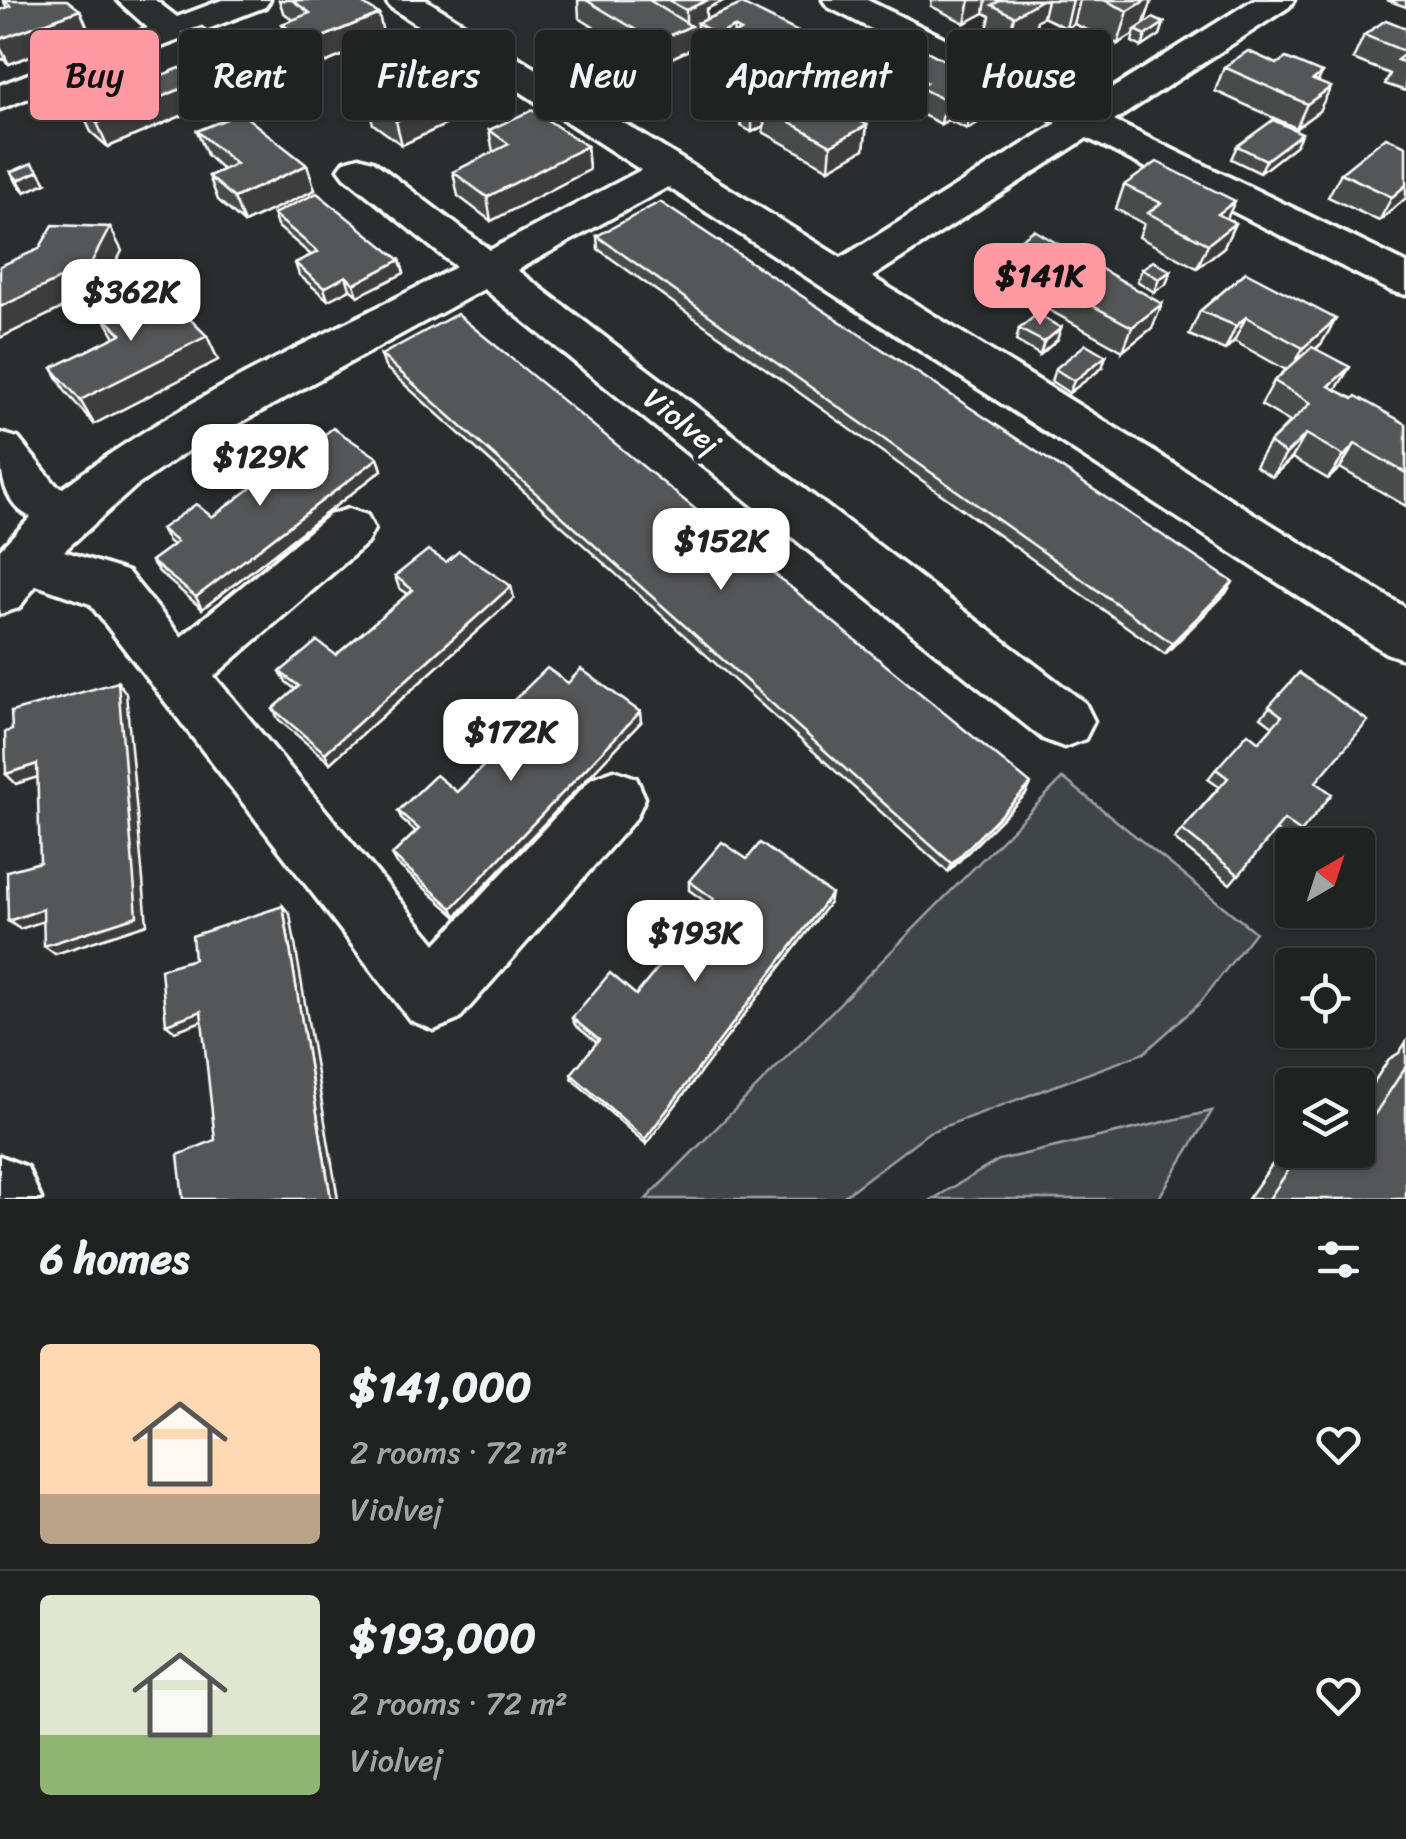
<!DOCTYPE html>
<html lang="en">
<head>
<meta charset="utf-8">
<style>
	:root { --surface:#202222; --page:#2d2f2f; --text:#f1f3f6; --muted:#a2a4a5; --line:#3d3f40; --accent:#ff9aa2 }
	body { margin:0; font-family:Sriracha,sans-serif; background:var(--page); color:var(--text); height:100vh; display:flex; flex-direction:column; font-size:38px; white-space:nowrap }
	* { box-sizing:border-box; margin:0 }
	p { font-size:32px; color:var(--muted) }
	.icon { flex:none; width:55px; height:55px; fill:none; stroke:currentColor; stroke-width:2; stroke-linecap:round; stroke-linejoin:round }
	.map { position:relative; height:1199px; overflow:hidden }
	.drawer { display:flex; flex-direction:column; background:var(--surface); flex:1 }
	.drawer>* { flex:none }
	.top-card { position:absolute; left:30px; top:30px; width:1348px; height:90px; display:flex; gap:20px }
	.needle { width:65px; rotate:39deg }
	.tools { position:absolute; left:1275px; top:828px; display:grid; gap:20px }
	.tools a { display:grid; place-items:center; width:100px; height:100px; border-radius:10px; background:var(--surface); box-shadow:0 2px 8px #0004,0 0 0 2px var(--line); font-size:50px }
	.price { position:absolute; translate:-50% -85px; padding:0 22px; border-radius:20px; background:#fff; color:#222; font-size:32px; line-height:65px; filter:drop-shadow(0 2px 5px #0008) }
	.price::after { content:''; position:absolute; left:50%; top:60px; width:30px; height:22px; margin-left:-15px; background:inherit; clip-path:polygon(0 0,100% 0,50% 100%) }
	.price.on { background:var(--accent); color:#111 }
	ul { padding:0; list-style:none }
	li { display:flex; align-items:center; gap:30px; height:250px; padding:0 40px }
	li+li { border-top:2px solid var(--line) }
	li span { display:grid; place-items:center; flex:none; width:280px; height:200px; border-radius:10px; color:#555 }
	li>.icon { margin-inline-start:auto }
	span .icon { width:120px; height:120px; fill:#fffc; stroke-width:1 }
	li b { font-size:42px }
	h2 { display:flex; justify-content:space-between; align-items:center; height:120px; padding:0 40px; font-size:42px }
	.tag { padding:0 35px; border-radius:10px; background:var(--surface); box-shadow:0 2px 8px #0004,0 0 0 2px var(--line); font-size:35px; line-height:90px }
	.tag.on { background:var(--accent); color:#111 }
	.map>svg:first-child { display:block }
	.green { fill:#414445; stroke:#a0a2a2; stroke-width:2.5 }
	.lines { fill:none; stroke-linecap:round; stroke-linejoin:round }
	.street-casing { stroke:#fff; stroke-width:7 }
	.street { fill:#2a2d2e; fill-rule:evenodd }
	.wall { fill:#494b4c; stroke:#fff; stroke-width:2.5 }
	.shaded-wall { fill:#3c3d3e; stroke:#fff; stroke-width:2.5 }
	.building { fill:#555758; stroke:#fff; stroke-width:2.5 }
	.labels { text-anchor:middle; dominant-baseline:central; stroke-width:10; stroke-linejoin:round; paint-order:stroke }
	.street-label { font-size:30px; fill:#fff; stroke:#2a2d2e }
</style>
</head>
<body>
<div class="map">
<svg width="1406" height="1199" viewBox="0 0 1406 1199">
	<rect width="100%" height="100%" fill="#2a2d2e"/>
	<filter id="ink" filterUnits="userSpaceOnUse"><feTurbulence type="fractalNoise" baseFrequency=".01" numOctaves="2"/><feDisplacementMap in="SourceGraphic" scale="20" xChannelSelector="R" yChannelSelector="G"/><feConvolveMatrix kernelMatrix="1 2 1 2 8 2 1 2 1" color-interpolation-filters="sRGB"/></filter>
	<g filter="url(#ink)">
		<g class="green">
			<path d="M1063,778l192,154 -55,71 -56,50 -215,79 -89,67h-194z"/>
			<path d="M1212,1111l-54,88h-225l66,-39z"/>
		</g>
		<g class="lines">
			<defs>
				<g id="street">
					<path d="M117,0h38l22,17 45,-17h48l-5,7 -265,102v-24l148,-57z"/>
					<path d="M385,0h41l415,258 216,-135 -229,-116 -5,-7h44l217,106 169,-106h41l-5,7 -175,114 292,142v32l-15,-4 -304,-153 -215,139 534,331v52l-20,-7 -718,-466 -151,83 568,433 9,18 -9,18 -21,8 -21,-8 -559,-450 -303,166 -46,32 -71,64 64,21 53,65 148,-122 19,-6 19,6 7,14 -7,14 -153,133 222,268 156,-166 22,-8 22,8 9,20 -9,20 -178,202 -24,10 -24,-10 -320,-416 -54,-19 -17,23 -19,6v-65l31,-32c-31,-14 -31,-52 -31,-84l18,5 38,47 7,3c119,-92 261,-151 393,-221l-111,-90 -6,-8 6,-8 14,-4 14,4 117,89 151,-80 -251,-163z"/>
					<path d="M0,1156l27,11 14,32h-41z"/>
				</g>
			</defs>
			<use href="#street" class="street-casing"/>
			<use href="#street" class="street"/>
		</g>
		<g class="wall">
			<path d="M3,0l77,10 10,24 -81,30 -6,-5 -3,1v-50l7,-2z"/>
			<path d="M279,0h78l27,38 -69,29 -26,-19 -7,-24 11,-4 -10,-8z"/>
			<path d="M578,0h147l-19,9v10l108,24 3,27 -13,7 -8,-5 -28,14 -42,-24v-8l-8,4 -21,-11v-19l-6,3v18l-54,25 -17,-11 -1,-20 -40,-25z"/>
			<path d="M932,0h115l-1,4 1,-4h105l-8,24 20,-1 -4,12 -18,12 -10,-5 2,-8 -16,10 -44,-20 -8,4 -23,-11 -6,3 -3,14 -27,15 -22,-10 5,-23 -6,-3 -19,10 -34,-17z"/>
			<path d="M1387,0h19v7z"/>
			<path d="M1406,28v63l-21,-7 5,-10 -37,-15 11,-24z"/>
			<path d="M209,32l4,12 -17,7 -7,-6 -5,-12z"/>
			<path d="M898,36l101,53 -5,24 -27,16 -19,-9 -7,4 -26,-13 1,-8 -34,-18 -19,11 -17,-9 3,-24z"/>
			<path d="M1277,64l45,9 -4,9 1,29 -23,17 -81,-37 9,-24z"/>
			<path d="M402,69l88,35 -88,41 -29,-21 -6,-24 38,-17z"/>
			<path d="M252,74l30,10 -18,8 -7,-6z"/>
			<path d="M221,78l30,1 4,12 -19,8 -10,-8z"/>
			<path d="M61,81l68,7 78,17 -99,42 -17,-15 -8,-17 -11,-10z"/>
			<path d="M787,96l80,29 -3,24 -35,20 -66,-37 1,-6 -12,6 -11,-6v-13z"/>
			<path d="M489,130l98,16 2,24 -98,51 -33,-25 -5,-24 40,-20z"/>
			<path d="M197,131l110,34 8,25 -71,33 -26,-23 -9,-24 14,-6 -16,-15z"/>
			<path d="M1296,145l-36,28 -29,-14 6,-13z"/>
			<path d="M11,172l35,11 -21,9 -7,-7z"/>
			<path d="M1341,173l65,25 -27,23 -51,-24z"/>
			<path d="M1124,185l103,34 8,4 -11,24 -27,21 -58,-31 5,-13 -28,-15z"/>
			<path d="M273,214l127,46 4,13 -46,23 -8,-7 -22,11 -29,-25 -4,-12 16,-8 -34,-29z"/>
			<path d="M597,236l629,357 -61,61 -567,-405z"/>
			<path d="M999,255l163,49 -10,24 -29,23 -130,-72z"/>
			<path d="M1142,269l29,2 -5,13 -12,8 -17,-11z"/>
			<path d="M1246,272l76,71 -6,6 20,41 70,34v82l-66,-38 -12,11 -36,-21 -20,19 -17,-11 14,-23 21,-21 -29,-17 13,-24 12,-11 -52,-29 -9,9 -36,-15 11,-24z"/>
			<path d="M103,316l104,20 11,24 -124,64 -28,-32 -14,-24 63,-31z"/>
			<path d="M1019,329l38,11 -17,15 -24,-14z"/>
			<path d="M381,355l645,439 -78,78 -563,-505z"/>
			<path d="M1102,368l-33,25 -18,-12 4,-12z"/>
			<path d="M320,438l58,20 4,12 -180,139 -43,-37 -8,-11 22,-16 -5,-4 -7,-12 51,-12 70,-51 -5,-3 -5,-12z"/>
			<path d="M446,562l68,36 -184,165 -51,-43 -6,-11 23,-19 -10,-8 -6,-10 56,-17 72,-61 -9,-6 -4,-12z"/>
			<path d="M1299,673l17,109 -15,50 -9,10 -16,-12 -46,54 -56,-45 45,-52 -11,-8 8,-10 43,-27 14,-16 -12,-9z"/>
			<path d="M568,683l73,39 -185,194 -59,-52 -5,-9 24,-23 -14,-12 -4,-9 59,-19 73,-71 -13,-10 -3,-11z"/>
			<path d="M747,859l82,44 -183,241 -73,-64 -2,-6 26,-31 -22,-18 -3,-7 64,-23 74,-90 -21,-15v-9z"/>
			<path d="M1406,1042v157h-158l32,-46 12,-6v3h32l2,2 2,-2h30v-44l31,-47 10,-6z"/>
		</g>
		<g class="shaded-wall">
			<path d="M686,0h39l-19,9v15l-9,-1v5l-6,3v18l-54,25 -1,-24 50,-22z"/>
			<path d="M970,0h16l-2,13 -19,10z"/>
			<path d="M1029,0h18l-4,17 -6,3 -3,14 -27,15 7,-33z"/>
			<path d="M1073,0h7l-6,24 -8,4z"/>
			<path d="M1146,0h6l-10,29 -7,1 -1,4 -16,10 10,-33z"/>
			<path d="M80,10l10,24 -81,30 -9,-17v-8z"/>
			<path d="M379,14l5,24 -69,29 -7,-24z"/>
			<path d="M1164,23l-4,12 -18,12 4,-12z"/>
			<path d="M734,27l-1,15 -7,-4v16l-8,4v-23z"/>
			<path d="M209,32l4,12 -17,7 -5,-12z"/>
			<path d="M814,40l-1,9 6,-3 -2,24 -13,7 1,-24 6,-11z"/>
			<path d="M797,48l-1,24 -28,14 1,-24z"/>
			<path d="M885,61l-3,24 -19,11 3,-24z"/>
			<path d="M278,72l4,12 -18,8 -4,-13z"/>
			<path d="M251,79l4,12 -19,8 -5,-13z"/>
			<path d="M486,80l4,24 -88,41 -6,-24z"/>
			<path d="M198,82l9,23 -99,42 -11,-24z"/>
			<path d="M1331,87l-12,24 -23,17 11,-24z"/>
			<path d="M999,89l-5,24 -27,16 4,-24z"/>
			<path d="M84,92l11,24 -10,-4 -8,-17z"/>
			<path d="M953,96l-5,24 -7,4 4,-24z"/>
			<path d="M764,113v13l-12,6v-12z"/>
			<path d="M867,125l-3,24 -35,20 2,-24z"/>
			<path d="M1302,133l-6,12 -36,28 6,-13z"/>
			<path d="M587,146l2,24 -98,51 -4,-24z"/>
			<path d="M307,165l8,25 -71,33 -10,-25z"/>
			<path d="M39,171l7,12 -21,9 -7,-12z"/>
			<path d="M1406,185v13l-27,23 13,-24z"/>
			<path d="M1235,201l-11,24 -6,-11z"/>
			<path d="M1235,223l-11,24 -27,21 11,-24z"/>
			<path d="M110,227l12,24 -20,38 -102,49v-31z"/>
			<path d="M400,260l4,13 -46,23 -4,-12z"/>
			<path d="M1171,271l-5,13 -12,8 5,-13z"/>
			<path d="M346,276l4,13 -22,11 -4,-12z"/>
			<path d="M1162,304l-10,24 -29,23 9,-24z"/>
			<path d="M1246,317l-12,24 -9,9 11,-24z"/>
			<path d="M1336,319l-14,24 -32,29 13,-24z"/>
			<path d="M1061,328l-4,12 -17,15 4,-13z"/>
			<path d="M207,336l11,24 -124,64 -14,-24z"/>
			<path d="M1106,356l-4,12 -33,25 5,-12z"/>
			<path d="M1350,367l-15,24 -6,-5z"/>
			<path d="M1306,434l-14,24 -20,19 14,-23z"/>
			<path d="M1355,444l-15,24 -12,11 16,-23z"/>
			<path d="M378,458l4,12 -180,139 -6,-12z"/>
			<path d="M1233,582l-7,11 -61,61 7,-11z"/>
			<path d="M511,586l3,12 -184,165 -5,-10z"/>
			<path d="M118,682l8,11 21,231 -92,30 -11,-8z"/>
			<path d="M640,712l1,10 -185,194 -4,-8z"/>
			<path d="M37,764l10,10 -31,10 -10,-10z"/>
			<path d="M1031,784l-5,10 -78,78 4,-8z"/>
			<path d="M831,894l-2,9 -183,241 -1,-5z"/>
			<path d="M283,906l7,8 48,285h-7z"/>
			<path d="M43,909l10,9 -33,11 -12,-8z"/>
			<path d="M201,1011l9,7 -35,13 -9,-7z"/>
		</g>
		<g class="building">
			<path d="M4,0h63l13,10 -80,29v-29l11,-4z"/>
			<path d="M292,0h65l22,14 -71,29 -26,-19 28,-11z"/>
			<path d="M586,0h63l42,26 -55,24 -17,-10 19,-9z"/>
			<path d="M668,0h35l3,1 -20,9z"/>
			<path d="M1002,0h39l-27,16 -22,-11z"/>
			<path d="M1104,0h42l-18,11z"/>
			<path d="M742,4l72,36 -3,2 8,4 -14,7 -8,-5 -28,14 -43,-24 15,-7 -7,-4 -16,8 -21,-12z"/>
			<path d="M1153,18l11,5 -18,12 -11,-5z"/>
			<path d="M1386,20l20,8v24l-42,-17z"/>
			<path d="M202,27l7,5 -18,7 -7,-6z"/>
			<path d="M898,36l101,53 -28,16 -18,-9 -8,4 -26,-13 7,-5 -41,-21 -19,11 -17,-9z"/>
			<path d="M443,51l43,29 -90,41 -29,-21 49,-22 -14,-9z"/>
			<path d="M1248,51l29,13 9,-6 36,15 -9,7 18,7 -24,17 -83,-37z"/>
			<path d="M1406,53v10l-9,-3z"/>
			<path d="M106,63l23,25 51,-20 18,14 -101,41 -17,-15 15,-6 -11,-10 -7,3 -16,-14z"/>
			<path d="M271,66l7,6 -18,7 -8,-5z"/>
			<path d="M241,70l10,9 -20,7 -10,-8z"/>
			<path d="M800,88l67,37 -36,20 -66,-37z"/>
			<path d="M780,92l7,4 -22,12 -1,5 -12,7 -11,-7z"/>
			<path d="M532,110l55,36 -100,51 -34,-25 56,-28 -20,-14z"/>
			<path d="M241,113l66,52 -73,33 -25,-22 27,-12 -39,-33z"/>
			<path d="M1273,120l29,13 -36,27 -29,-14z"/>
			<path d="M1386,137l20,9v39l-14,12 -51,-24z"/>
			<path d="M1157,162l78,39 -17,13 17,9 -27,21 -60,-31 13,-10 -37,-18z"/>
			<path d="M32,163l7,8 -21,9 -7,-8z"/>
			<path d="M317,193l83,67 -46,24 -8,-8 -22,12 -29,-25 23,-11 -45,-38z"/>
			<path d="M660,202l573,380 -61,61 -575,-407z"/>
			<path d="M53,225l57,2 -20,38 -90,42v-41l39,-17z"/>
			<path d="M1034,230l128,74 -30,23 -133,-72z"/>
			<path d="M1153,261l18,10 -12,8 -17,-10z"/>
			<path d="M1246,272l90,47 -33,29 -57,-31 -10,9 -36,-15z"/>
			<path d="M160,289l47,47 -127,64 -28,-32 69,-34 -18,-18z"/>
			<path d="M457,314l574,470 -79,80 -571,-509z"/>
			<path d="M1037,314l24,14 -17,14 -25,-13z"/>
			<path d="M1086,344l20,12 -32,25 -19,-12z"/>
			<path d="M1312,347l38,20 -21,19 24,13 3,-3 50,28v49l-51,-29 -11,12 -38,-22 -20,20 -17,-11 42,-40 -37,-22z"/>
			<path d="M304,427l16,11 13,-10 45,30 -182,139 -45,-36 26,-19 -16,-13 35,-25 16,13 76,-56 -16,-10z"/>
			<path d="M428,550l18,12 13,-11 52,35 -186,167 -52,-44 26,-23 -19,-14 37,-31 19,14 77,-65 -18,-14z"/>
			<path d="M547,668l21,15 13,-14 59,43 -188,196 -60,-53 27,-26 -21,-18 38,-36 21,17 77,-76 -20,-16z"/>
			<path d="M1299,673l69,48 -52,61 16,12 -31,38 -17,-12 -45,55 -57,-45 46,-52 -12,-9 32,-36 11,9 23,-26 -13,-10z"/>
			<path d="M118,682l19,234 -93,30 -1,-37 -35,12 -1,-50 33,-9 -3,-98 -31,10 -1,-42 7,-2 -1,-18z"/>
			<path d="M722,842l25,17 13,-16 71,51 -186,245 -74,-65 28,-34 -27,-22 38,-45 26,22 78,-96 -25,-18z"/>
			<path d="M283,906l48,293h-148l-5,-44 37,-15 -14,-129 -35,13 -5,-55 33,-10 -2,-23z"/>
			<path d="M1406,1066v133h-137l33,-49h22l17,15 10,-15h7v-10z"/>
		</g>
	</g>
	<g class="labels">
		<g class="street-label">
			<text transform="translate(682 421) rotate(38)">Violvej</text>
		</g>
	</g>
</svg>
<div class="tools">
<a><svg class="needle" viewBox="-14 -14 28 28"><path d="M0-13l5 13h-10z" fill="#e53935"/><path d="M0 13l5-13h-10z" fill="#a2a4a5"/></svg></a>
<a><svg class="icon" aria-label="locate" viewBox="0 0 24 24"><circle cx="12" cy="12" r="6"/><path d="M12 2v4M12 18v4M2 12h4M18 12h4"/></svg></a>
<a><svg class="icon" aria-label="layers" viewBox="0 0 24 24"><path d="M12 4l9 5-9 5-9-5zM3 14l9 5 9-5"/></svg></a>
</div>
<b class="price on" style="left:1040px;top:328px">$141K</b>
<b class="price" style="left:131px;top:344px">$362K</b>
<b class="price" style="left:260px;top:509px">$129K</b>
<b class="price" style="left:721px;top:593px">$152K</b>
<b class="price" style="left:511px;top:784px">$172K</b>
<b class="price" style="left:695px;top:985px">$193K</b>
<div class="top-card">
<a class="tag on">Buy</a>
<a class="tag">Rent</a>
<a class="tag">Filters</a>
<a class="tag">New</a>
<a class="tag">Apartment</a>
<a class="tag">House</a>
</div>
</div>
<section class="drawer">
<h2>6 homes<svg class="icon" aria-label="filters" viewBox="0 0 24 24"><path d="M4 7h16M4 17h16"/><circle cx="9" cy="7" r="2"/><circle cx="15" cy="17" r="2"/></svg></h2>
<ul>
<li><span style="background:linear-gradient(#ffd9b3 75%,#b9a48a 0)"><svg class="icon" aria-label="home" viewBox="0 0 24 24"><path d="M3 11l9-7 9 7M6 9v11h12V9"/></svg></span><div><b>$141,000</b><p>2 rooms · 72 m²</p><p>Violvej</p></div><svg class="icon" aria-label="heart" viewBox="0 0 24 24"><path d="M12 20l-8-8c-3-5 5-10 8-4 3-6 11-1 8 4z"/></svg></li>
<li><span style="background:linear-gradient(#dfe7d0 70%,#8fb573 0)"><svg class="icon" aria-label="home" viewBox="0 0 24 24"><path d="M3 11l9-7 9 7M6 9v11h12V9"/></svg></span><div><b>$193,000</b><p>2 rooms · 72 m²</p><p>Violvej</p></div><svg class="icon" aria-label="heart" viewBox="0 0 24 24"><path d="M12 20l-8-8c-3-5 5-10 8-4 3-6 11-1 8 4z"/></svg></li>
</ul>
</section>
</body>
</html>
